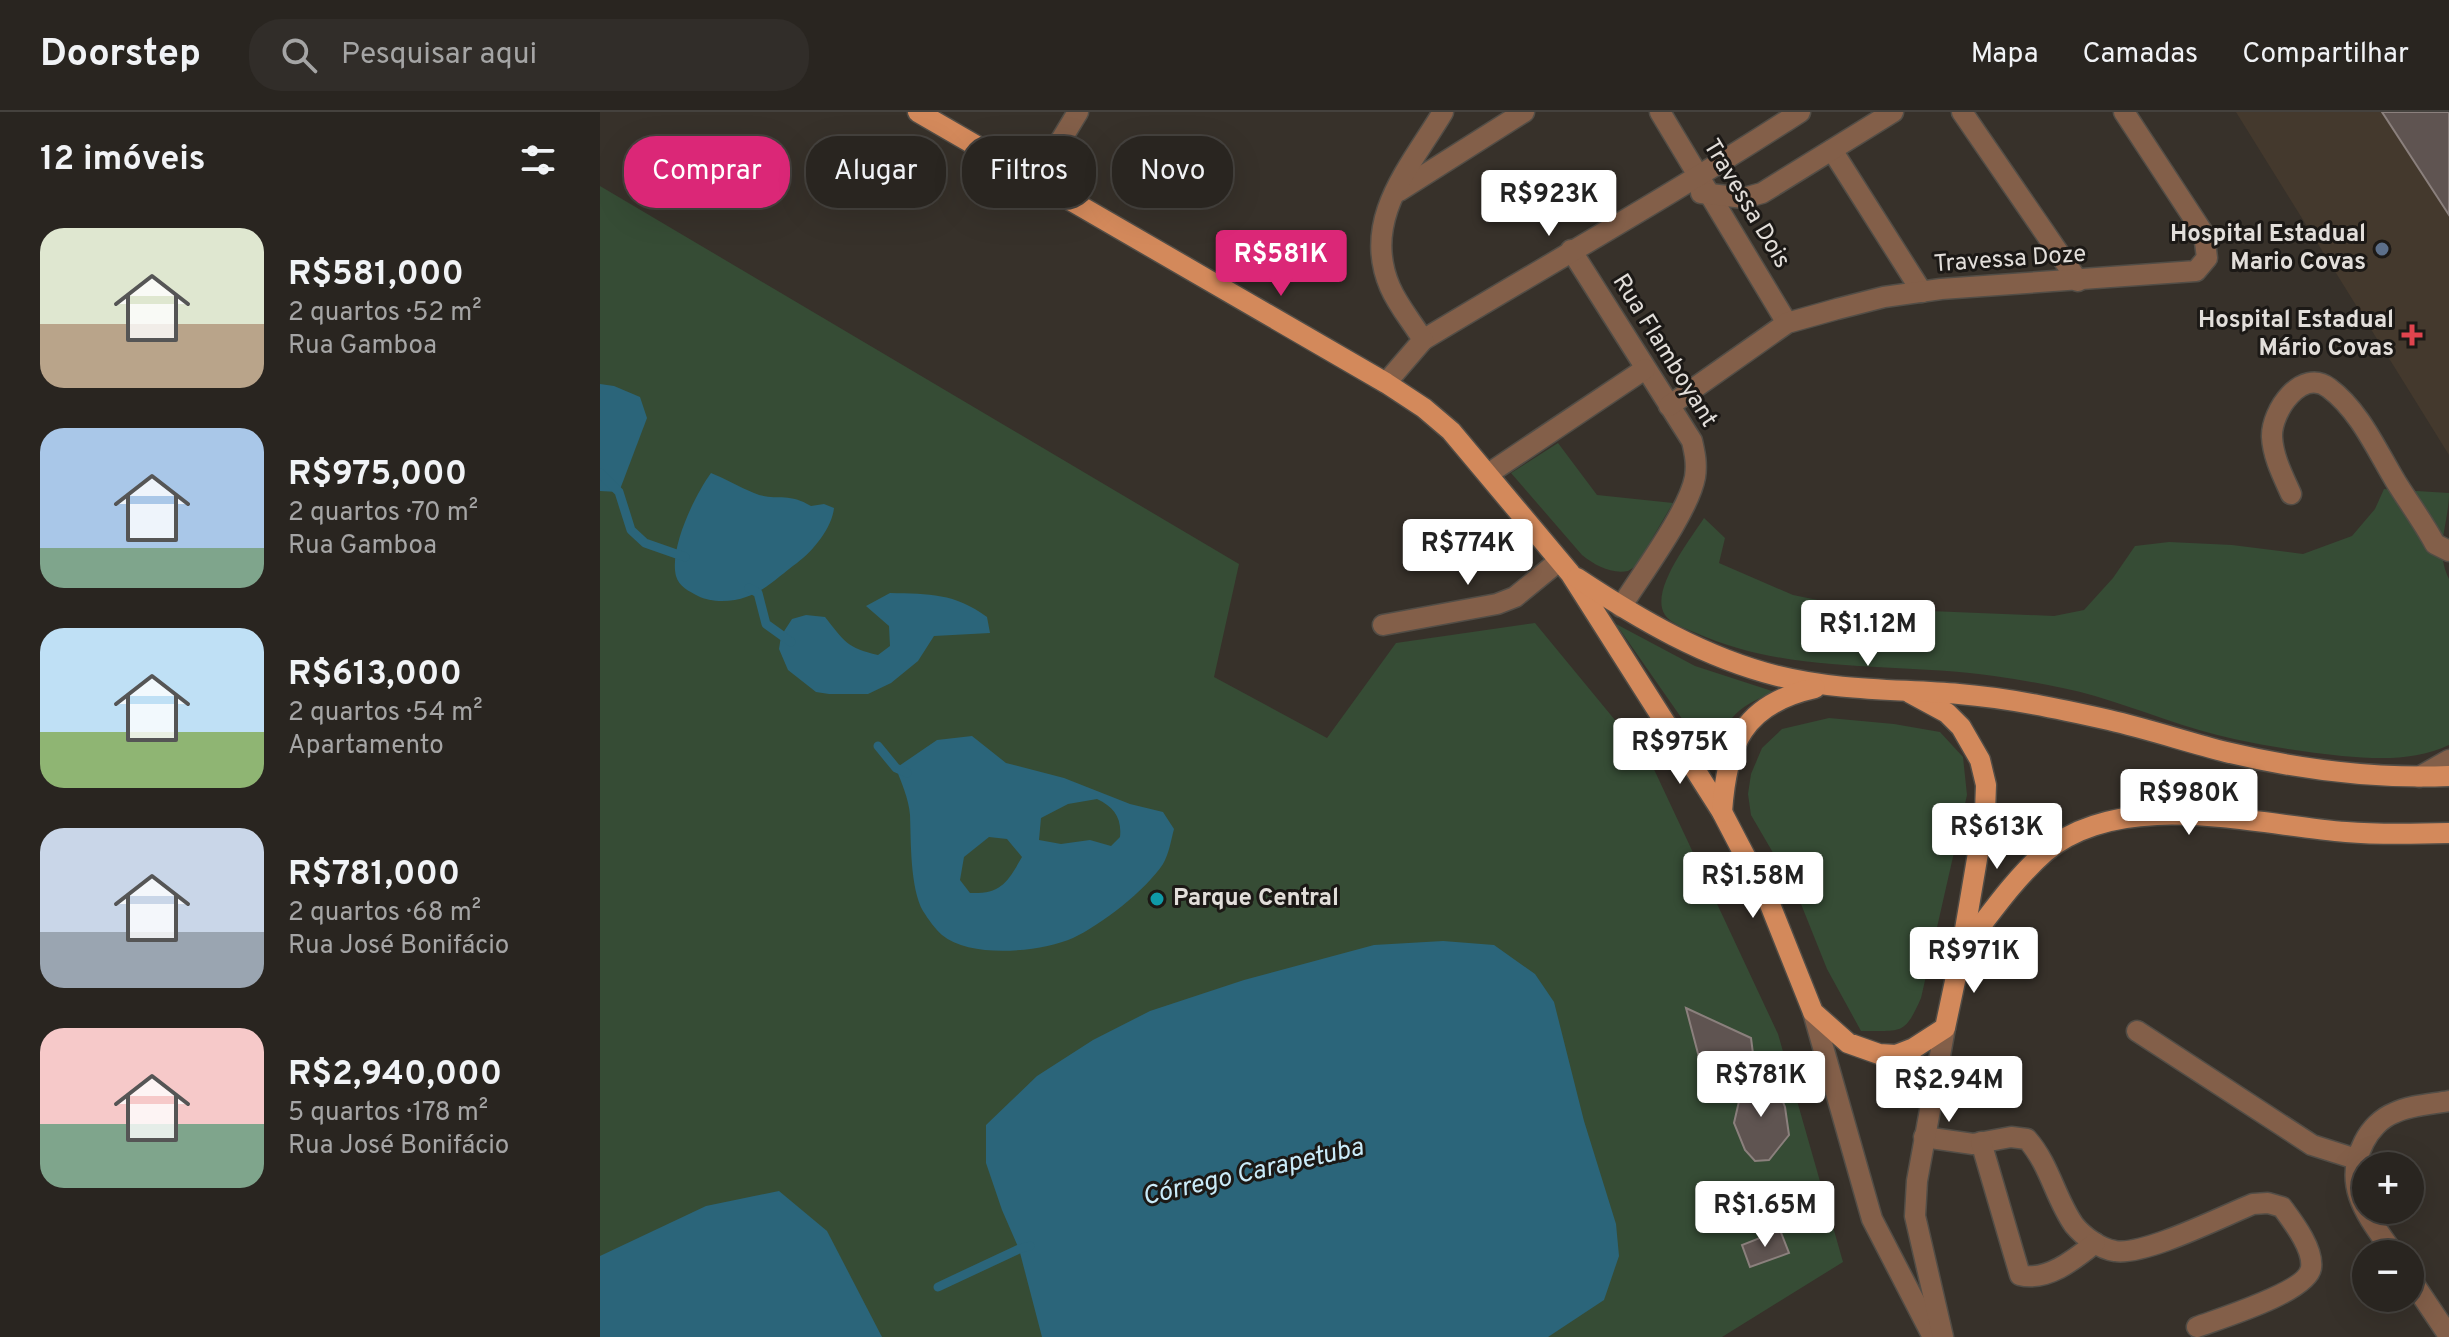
<!DOCTYPE html>
<html lang="pt">
<head>
<meta charset="utf-8">
<style>
	:root { --surface:#292520; --page:#312d29; --text:#f1f3f6; --muted:#a5a5a5; --line:#45423e; --accent:#db2777 }
	body { margin:0; font-family:Overpass,sans-serif; background:var(--page); color:var(--text); height:100vh; display:flex; flex-direction:column; font-size:30px; white-space:nowrap }
	* { box-sizing:border-box; margin:0 }
	p { font-size:26px; color:var(--muted) }
	.icon { flex:none; width:44px; height:44px; fill:none; stroke:currentColor; stroke-width:2; stroke-linecap:round; stroke-linejoin:round }
	.map { position:relative; flex:1; overflow:hidden }
	.panel { display:flex; flex-direction:column; background:var(--surface); width:600px }
	.panel>* { flex:none }
	.guide { position:absolute; left:24px; top:24px; width:760px; height:72px; display:flex; gap:16px }
	.controls { position:absolute; left:1752px; top:1040px; display:grid; gap:16px }
	.controls a { display:grid; place-items:center; width:72px; height:72px; border-radius:50%; background:var(--surface); box-shadow:0 8px 32px #0002,0 0 0 2px var(--line); font-size:40px }
	.price { position:absolute; translate:-50% -68px; padding:0 18px; border-radius:8px; background:#fff; color:#222; font-size:26px; line-height:52px; filter:drop-shadow(0 2px 4px #0008) }
	.price::after { content:''; position:absolute; left:50%; top:48px; width:24px; height:18px; margin-left:-12px; background:inherit; clip-path:polygon(0 0,100% 0,50% 100%) }
	.price.active { background:var(--accent); color:#fff }
	ul { padding:0; list-style:none }
	li { display:flex; align-items:center; gap:24px; height:200px; padding:0 40px }
	li span { display:grid; place-items:center; flex:none; width:224px; height:160px; border-radius:24px; color:#555 }
	li>.icon { margin-inline-start:auto }
	span .icon { width:96px; height:96px; fill:#fffc; stroke-width:1 }
	li b { font-size:34px }
	h2 { display:flex; justify-content:space-between; align-items:center; height:96px; padding:0 40px; font-size:34px }
	.pill { padding:0 28px; border-radius:32px; background:var(--surface); box-shadow:0 8px 32px #0002,0 0 0 2px var(--line); font-size:28px; line-height:72px }
	.pill.active { background:var(--accent); color:#fff }
	header { display:flex; align-items:center; gap:48px; box-sizing:border-box; height:112px; padding:0 40px; background:var(--surface); border-bottom:2px solid var(--line) }
	header strong { font-size:38px }
	nav { display:flex; gap:44px; margin-inline-start:auto; font-size:28px }
	.search { width:560px; height:72px; background:var(--page); display:flex; align-items:center; gap:20px; box-sizing:border-box; padding:0 28px; border-radius:32px; color:var(--muted); font-size:30px }
	main { display:flex; flex:1; min-height:0 }
	.map>svg:first-child { display:block }
	.built { fill:#44392d }
	.green { fill:#364c35 }
	.water { fill:#2b657a; fill-rule:evenodd }
	.lines { fill:none; stroke-linecap:round; stroke-linejoin:round }
	.stream { stroke:#2b657a; stroke-width:9 }
	.building { fill:#5f5451; stroke:#8b807d; stroke-width:2 }
	.minor-casing { stroke:#524d46; stroke-width:23 }
	.major-casing { stroke:#524d46; stroke-width:23 }
	.minor { stroke:#835f49; stroke-width:20 }
	.major { stroke:#d3895b; stroke-width:20 }
	.service-dot { fill:#5c6f8a; stroke:#1c1916; stroke-width:3 }
	.health-dot { fill:#e0444e; stroke:#1c1916; stroke-width:3 }
	.culture-dot { fill:#0f9aa8; stroke:#1c1916; stroke-width:3 }
	.labels { text-anchor:middle; dominant-baseline:central; stroke-width:6; stroke-linejoin:round; paint-order:stroke }
	.street-label { font-size:24px; fill:#e2deda; stroke:#1c1916 }
	.poi-label { font-size:24px; font-weight:bold; fill:#e2deda; stroke:#1c1916; text-anchor:end }
	.water-label { font-size:26px; font-style:italic; fill:#caebf9; stroke:#1c1916 }
</style>
</head>
<body>
<header>
<strong>Doorstep</strong>
<div class="search"><svg class="icon" aria-label="search" viewBox="0 0 24 24"><circle cx="10" cy="10" r="6"/><path d="M15 15l6 6"/></svg>Pesquisar aqui</div>
<nav><a>Mapa</a><a>Camadas</a><a>Compartilhar</a></nav>
</header>
<main>
<section class="panel">
<h2>12 imóveis<svg class="icon" aria-label="filters" viewBox="0 0 24 24"><path d="M4 7h16M4 17h16"/><circle cx="9" cy="7" r="2"/><circle cx="15" cy="17" r="2"/></svg></h2>
<ul>
<li><span style="background:linear-gradient(#dfe7d0 60%,#b9a48a 0)"><svg class="icon" aria-label="home" viewBox="0 0 24 24"><path d="M3 11l9-7 9 7M6 9v11h12V9"/></svg></span><div><b>R$581,000</b><p>2 quartos · 52 m²</p><p>Rua Gamboa</p></div></li>
<li><span style="background:linear-gradient(#a9c7e8 75%,#7fa58c 0)"><svg class="icon" aria-label="home" viewBox="0 0 24 24"><path d="M3 11l9-7 9 7M6 9v11h12V9"/></svg></span><div><b>R$975,000</b><p>2 quartos · 70 m²</p><p>Rua Gamboa</p></div></li>
<li><span style="background:linear-gradient(#bfe0f5 65%,#8fb573 0)"><svg class="icon" aria-label="home" viewBox="0 0 24 24"><path d="M3 11l9-7 9 7M6 9v11h12V9"/></svg></span><div><b>R$613,000</b><p>2 quartos · 54 m²</p><p>Apartamento</p></div></li>
<li><span style="background:linear-gradient(#c9d6e8 65%,#9aa5b1 0)"><svg class="icon" aria-label="home" viewBox="0 0 24 24"><path d="M3 11l9-7 9 7M6 9v11h12V9"/></svg></span><div><b>R$781,000</b><p>2 quartos · 68 m²</p><p>Rua José Bonifácio</p></div></li>
<li><span style="background:linear-gradient(#f6c9c9 60%,#7fa58c 0)"><svg class="icon" aria-label="home" viewBox="0 0 24 24"><path d="M3 11l9-7 9 7M6 9v11h12V9"/></svg></span><div><b>R$2,940,000</b><p>5 quartos · 178 m²</p><p>Rua José Bonifácio</p></div></li>
</ul>
</section>
<div class="map">
<svg width="1849" height="1225" viewBox="0 0 1849 1225">
	<rect width="100%" height="100%" fill="#37312a"/>
	<path class="built" d="M1636,0h213v343l-149,-240z"/>
	<g class="green">
		<path d="M0,74l639,378 -25,113 113,61 69,-95 139,-20 117,142 126,269 65,228 -121,75h-1122z"/>
		<path d="M958,331l39,52 76,8 -37,63 -8,5c-17,3 -32,-5 -46,-16l-71,-82z"/>
		<path d="M1784,377l65,4c0,30 -15,56 0,86v166c-34,16 -70,14 -107,11 -36,-4 -72,-9 -108,-17 -47,-10 -92,-29 -139,-43 -33,-9 -67,-15 -101,-20 -99,-14 -204,-1 -298,-43 -9,-4 -25,-9 -31,-18 -16,-24 25,-75 39,-97l21,20 -6,25 74,32 64,13 197,8 30,-6 29,-32 22,-32 34,-4 63,3 71,9 49,-18 23,-27z"/>
		<path d="M1016,512l79,42 80,26c-41,15 -57,32 -58,77z"/>
		<path d="M1229,606l65,6 46,8 23,25 4,38 -46,203c-17,39 -20,32 -60,33l-34,-62 -30,-75 -46,-79 -3,-21 3,-20 11,-26 20,-19z"/>
	</g>
	<g class="water">
		<path d="M0,272l14,2 26,11 7,21 -28,74 -19,-1z"/>
		<path d="M111,361c15,6 28,14 43,20 21,9 33,-2 57,13l13,-2 10,4c-2,20 -21,43 -37,55 -17,12 -30,27 -51,34 -13,5 -35,6 -48,-1 -9,-5 -19,-9 -22,-20 -7,-28 19,-81 35,-103z"/>
		<path d="M290,481c40,1 64,0 97,24l3,16 -56,3 -16,25 -27,22 -23,11h-39l-13,-2 -28,-22 -9,-21 2,-13 11,-17 14,-4 19,2c19,24 22,31 53,38l12,-9 -1,-20 -23,-20z"/>
		<path d="M372,624l34,27 58,15 66,26 33,8 11,17c-3,11 -5,25 -11,35 -17,26 -62,61 -90,74 -32,14 -102,21 -131,-3 -6,-5 -14,-16 -19,-24 -13,-23 -12,-70 -13,-96 -1,-16 -9,-33 -14,-47l41,-28zM497,687c17,8 25,19 23,38l-9,9 -21,-6 -29,4 -22,-4 2,-22 27,-14zM389,725l18,2 15,18c-15,26 -21,37 -52,36l-10,-13 4,-23z"/>
		<path d="M843,829l51,4 41,29 19,28 30,119 32,103 3,32 -15,44 -56,37h-506l-23,-88 -17,-39 -16,-47v-38l51,-49 56,-36 57,-29 94,-31 130,-35z"/>
		<path d="M179,1079l48,40 55,106h-282v-81l106,-50z"/>
	</g>
	<g class="lines">
		<g class="stream">
			<path d="M0,361l19,19 12,38 14,13 40,14"/>
			<path d="M149,476l9,5 8,31 25,18"/>
			<path d="M278,634l18,22 11,5"/>
			<path d="M338,1175l81,-38 11,-3"/>
		</g>
	</g>
	<g class="building">
		<path d="M1782,0h67v103z"/>
		<path d="M1086,896l65,30 5,39 -55,-12z"/>
		<path d="M1160,965l12,4 7,11 6,15 4,28 -20,25 -14,1 -10,-11 -11,-27 9,-39z"/>
		<path d="M1180,1118l9,23 -39,14 -8,-22z"/>
	</g>
	<g class="lines">
		<defs>
			<g id="minor">
				<path d="M1060,0l127,211"/>
				<path d="M1362,0l116,169"/>
				<path d="M1232,38l90,142"/>
				<path d="M436,69l42,-69"/>
				<path d="M799,79l125,-79"/>
				<path d="M1101,81l43,5 18,-5 131,-81"/>
				<path d="M971,138l121,191c3,13 5,23 3,36 -6,34 -54,98 -74,130"/>
				<path d="M823,228c126,-76 254,-148 377,-228"/>
				<path d="M786,271l37,-43c-10,-17 -25,-34 -33,-53 -29,-67 20,-120 53,-175"/>
				<path d="M1069,294l118,-83 50,-14 47,-12 57,-8 255,-18 11,-13 -3,-24 -80,-122"/>
				<path d="M888,362l157,-105"/>
				<path d="M1691,382c-8,-18 -18,-37 -19,-57 -1,-26 30,-70 57,-49 31,23 48,63 67,94 13,21 28,41 39,62l14,7"/>
				<path d="M783,513l114,-21 18,-7 44,-36"/>
				<path d="M1819,665l30,-17"/>
				<path d="M1213,900l59,207 61,118"/>
				<path d="M1537,919l175,114 44,14"/>
				<path d="M1324,1025l49,7 38,-7 16,2c23,26 28,59 47,86 9,11 26,24 41,26 29,5 108,-35 138,-47l15,-1 14,4c11,15 32,42 29,61 -4,24 -90,50 -114,59"/>
				<path d="M1381,1030l39,133c27,7 55,-16 75,-32"/>
				<path d="M1794,1142c-25,-36 -53,-67 -30,-112 6,-12 17,-24 30,-29 16,-8 38,-9 55,-12"/>
				<path d="M1810,1166l39,58"/>
				<path d="M1343,1225l-28,-121 2,-35 28,-153"/>
			</g>
			<g id="major">
				<path d="M318,0l468,271 38,25 27,23 119,142 152,239 47,90 44,110 35,31 31,11 17,1 18,-7 31,-20 16,-75 24,-141 1,-27 -6,-25 -19,-33 -14,-14 -37,-20"/>
				<path d="M977,466c62,41 128,80 201,98 60,15 120,13 181,18 50,4 101,15 150,26 39,9 78,22 117,32 71,17 150,27 223,24"/>
				<path d="M1122,700c5,-68 21,-108 93,-124"/>
				<path d="M1363,837c26,-33 50,-69 82,-97 77,-65 211,-27 301,-20 34,3 69,2 103,1"/>
			</g>
		</defs>
		<use href="#minor" class="minor-casing"/>
		<use href="#major" class="major-casing"/>
		<use href="#minor" class="minor"/>
		<use href="#major" class="major"/>
	</g>
	<circle class="service-dot" cx="1782" cy="137" r="8"/>
	<path class="health-dot" d="M1808 211h8v8h8v8h-8v8h-8v-8h-8v-8h8z"/>
	<circle class="culture-dot" cx="557" cy="787" r="8"/>
	<g class="labels">
		<g class="street-label">
			<text transform="translate(1146 92) rotate(59)">Travessa Dois</text>
			<text transform="translate(1410 148) rotate(-4)">Travessa Doze</text>
			<text transform="translate(1064 239) rotate(58)">Rua Flamboyant</text>
		</g>
		<g class="poi-label">
			<text x="1766" y="123">Hospital Estadual<tspan x="1766" dy="28">Mario Covas</tspan></text>
			<text x="1794" y="209">Hospital Estadual<tspan x="1794" dy="28">Mário Covas</tspan></text>
			<text x="573" y="787" text-anchor="start">Parque Central</text>
		</g>
		<g class="water-label">
			<text transform="translate(653 1061) rotate(-13)">Córrego Carapetuba</text>
		</g>
	</g>
</svg>
<div class="controls">
<a>+</a>
<a>−</a>
</div>
<b class="price" style="left:949px;top:126px">R$923K</b>
<b class="price active" style="left:681px;top:186px">R$581K</b>
<b class="price" style="left:868px;top:475px">R$774K</b>
<b class="price" style="left:1268px;top:556px">R$1.12M</b>
<b class="price" style="left:1080px;top:674px">R$975K</b>
<b class="price" style="left:1589px;top:725px">R$980K</b>
<b class="price" style="left:1397px;top:759px">R$613K</b>
<b class="price" style="left:1153px;top:808px">R$1.58M</b>
<b class="price" style="left:1374px;top:883px">R$971K</b>
<b class="price" style="left:1161px;top:1007px">R$781K</b>
<b class="price" style="left:1349px;top:1012px">R$2.94M</b>
<b class="price" style="left:1165px;top:1137px">R$1.65M</b>
<div class="guide">
<a class="pill active">Comprar</a>
<a class="pill">Alugar</a>
<a class="pill">Filtros</a>
<a class="pill">Novo</a>
</div>
</div>
</main>
</body>
</html>
